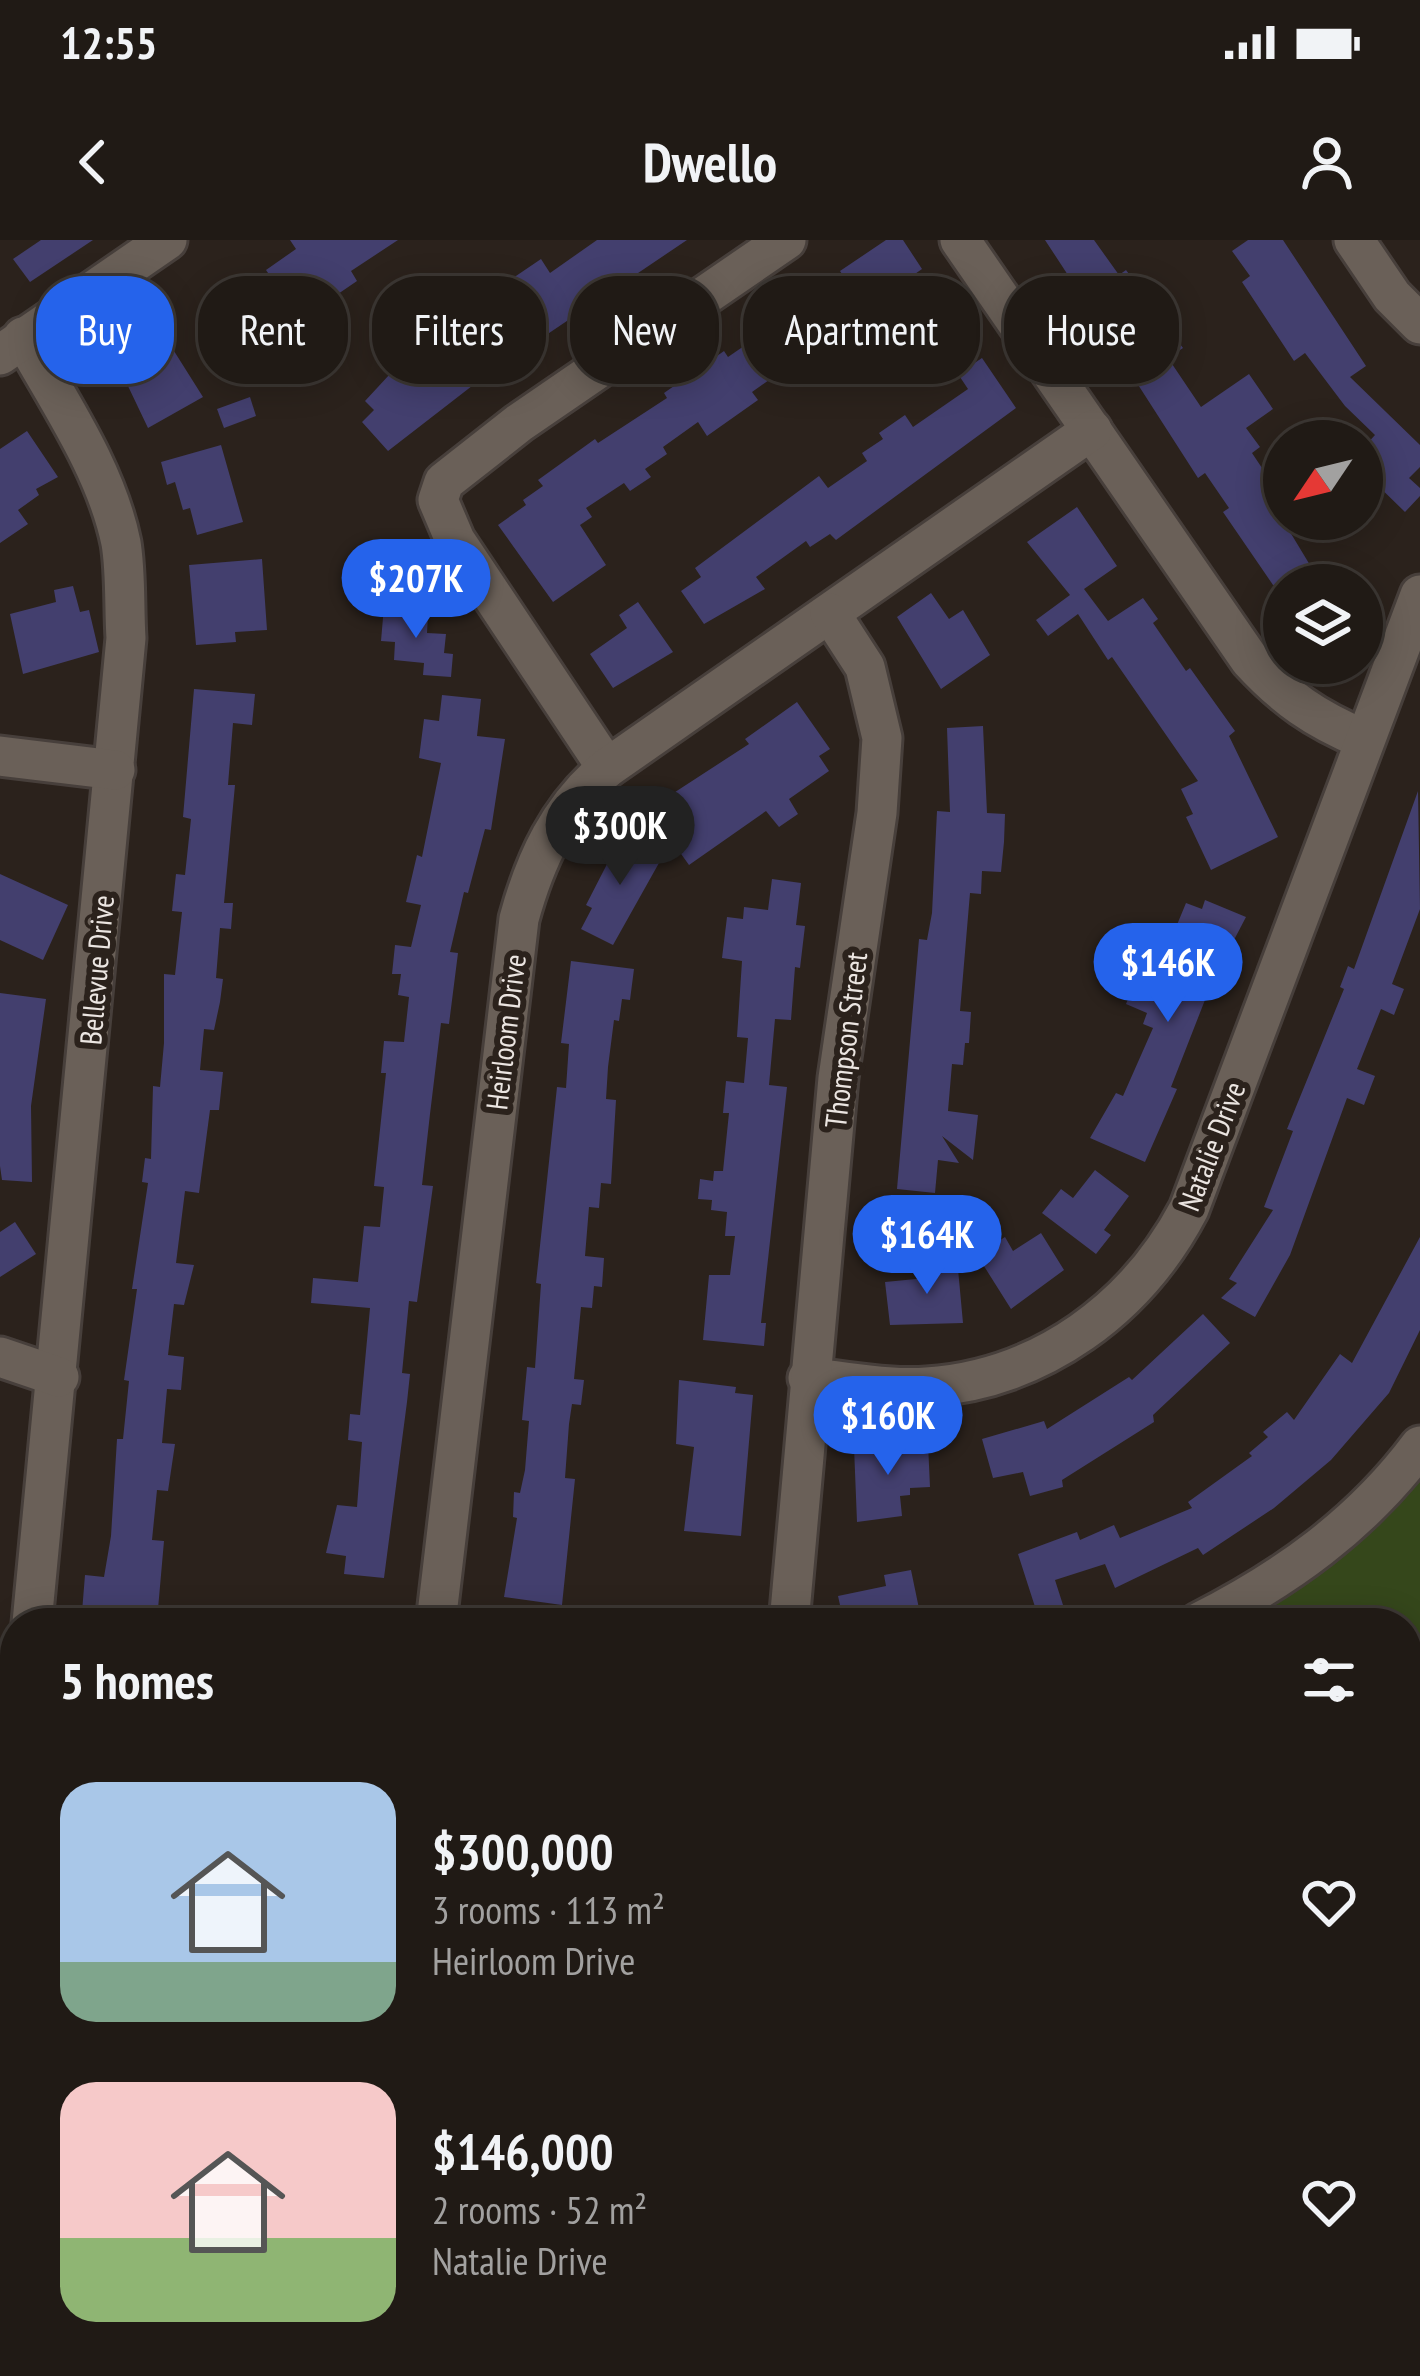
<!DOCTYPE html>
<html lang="en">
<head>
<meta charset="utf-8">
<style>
	:root { --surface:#201a15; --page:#28231e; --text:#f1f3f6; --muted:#a2a1a0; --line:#3d3834; --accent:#2563eb }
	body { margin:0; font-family:"PT Sans Narrow",sans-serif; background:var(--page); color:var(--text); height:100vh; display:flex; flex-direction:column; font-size:45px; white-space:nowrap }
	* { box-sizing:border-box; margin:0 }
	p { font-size:39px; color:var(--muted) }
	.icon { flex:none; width:66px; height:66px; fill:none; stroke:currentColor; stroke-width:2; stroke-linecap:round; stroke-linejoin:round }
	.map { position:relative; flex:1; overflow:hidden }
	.sheet { position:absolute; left:0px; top:1368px; width:1422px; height:768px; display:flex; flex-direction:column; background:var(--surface); border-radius:48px 48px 0 0; box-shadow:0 6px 30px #0003,0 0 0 3px var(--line) }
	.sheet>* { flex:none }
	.hud { position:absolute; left:36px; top:36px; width:1350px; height:108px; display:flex; gap:24px }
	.needle { width:78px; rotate:235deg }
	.fabs { position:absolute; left:1263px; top:180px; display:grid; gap:24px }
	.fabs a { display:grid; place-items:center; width:120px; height:120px; border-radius:50%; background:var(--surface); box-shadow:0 6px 30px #0003,0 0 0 3px var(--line); font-size:60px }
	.price { position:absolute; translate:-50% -102px; padding:0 27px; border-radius:42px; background:var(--accent); color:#fff; font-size:39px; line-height:78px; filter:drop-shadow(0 3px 6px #0008) }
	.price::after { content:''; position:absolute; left:50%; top:72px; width:36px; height:27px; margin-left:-18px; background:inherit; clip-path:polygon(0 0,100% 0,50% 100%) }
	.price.selected { background:#222; color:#fff }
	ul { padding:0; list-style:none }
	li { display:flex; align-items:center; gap:36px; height:300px; padding:0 60px }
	li span { display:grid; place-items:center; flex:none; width:336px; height:240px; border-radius:36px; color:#555 }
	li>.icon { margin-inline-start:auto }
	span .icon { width:144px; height:144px; fill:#fffc; stroke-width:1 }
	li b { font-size:51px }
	h2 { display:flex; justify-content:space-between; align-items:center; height:144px; padding:0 60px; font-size:51px }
	.tag { padding:0 42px; border-radius:48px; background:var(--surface); box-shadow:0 6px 30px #0003,0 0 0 3px var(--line); font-size:42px; line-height:108px }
	.tag.selected { background:var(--accent); color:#fff }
	.status { display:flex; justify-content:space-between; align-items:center; height:84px; padding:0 60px; background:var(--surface); direction:ltr }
	.status svg { height:33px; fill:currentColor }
	header { display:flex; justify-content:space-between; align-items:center; height:156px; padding:0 60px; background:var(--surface); font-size:54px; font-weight:700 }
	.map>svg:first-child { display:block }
	.green { fill:#35471b }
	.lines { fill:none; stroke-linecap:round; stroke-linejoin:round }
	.stream { stroke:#000f17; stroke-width:8 }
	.building { fill:#433f6e }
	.minor-casing { stroke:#473f3b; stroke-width:45 }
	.minor { stroke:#6a6058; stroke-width:39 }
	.rail-casing { stroke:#98908c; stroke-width:12 }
	.rail { stroke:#2b221c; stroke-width:8; stroke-dasharray:22; stroke-linecap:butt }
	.labels { text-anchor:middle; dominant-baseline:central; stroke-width:12; stroke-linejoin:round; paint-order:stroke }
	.street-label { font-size:30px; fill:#ebe5e1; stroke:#2b221c }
</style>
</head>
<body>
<div class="status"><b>12:55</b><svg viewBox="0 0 49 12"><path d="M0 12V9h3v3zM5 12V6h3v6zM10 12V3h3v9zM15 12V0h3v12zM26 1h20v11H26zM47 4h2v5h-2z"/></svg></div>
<header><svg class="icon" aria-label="back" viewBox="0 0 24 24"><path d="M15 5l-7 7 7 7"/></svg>Dwello<svg class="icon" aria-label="person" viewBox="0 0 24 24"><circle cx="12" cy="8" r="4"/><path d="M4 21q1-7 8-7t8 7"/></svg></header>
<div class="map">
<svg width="1420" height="2136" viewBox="0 0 1420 2136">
	<rect width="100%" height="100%" fill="#2b221c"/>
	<path class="green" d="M1420,1235v379l-13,-2v-229h-166l46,-31z"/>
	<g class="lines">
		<g class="stream">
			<path d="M1407,1580h13"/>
			<path d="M262,2136l11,-15"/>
		</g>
	</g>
	<g class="building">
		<path d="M41,0h52l-63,42 -17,-23z"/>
		<path d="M290,0h108l-47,31 6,10 -57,39 -34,-50 30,-21z"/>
		<path d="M597,0h90l-206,139 -93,72 -26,-29 12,-12 -9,-9 37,-40 77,-54 6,9 37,-25 -9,-13 28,-19 9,14z"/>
		<path d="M886,0h17l19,29 -30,21 19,29 -27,18 -17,-26 -50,35 6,8 -27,19 -6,-8 -38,27 6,8 -51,36 -9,-14 -35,25 4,7 -22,15 6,8 -21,14 -6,-8 -38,25 6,9 -12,8 26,40 -53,37 -55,-77 28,-20 -3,-5 20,-14 -5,-6 57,-41 3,4 69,-45 -3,-5 60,-42 4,6 116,-80 -4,-6z"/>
		<path d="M1045,0h49l25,35 7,-5 57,78 -15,10 33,49 48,-33 24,35 -27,19 14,19 -8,6 32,48v21l38,63h-49l-50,-73 6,-4 -24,-35 -7,5 -63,-98 -4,3 -42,-62 -11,-20 5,-3z"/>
		<path d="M1248,0h35l83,126 -16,11 70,68v22l-11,11 11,10v8l-15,16 -39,-38 14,-14 -15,-14 10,-11 -30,-29 -40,-53 -11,8 -52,-79 8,-6 -18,-25z"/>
		<path d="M154,102l8,15 12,-6 29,46 -55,31 -31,-65z"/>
		<path d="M982,118l34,50 -180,132 -6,-6 -20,13 -4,-6 -50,36 9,12 -61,35 -23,-33 20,-14 -6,-9 124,-92 9,12 39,-27 -5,-8 21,-14 -4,-6 26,-18 8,12 55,-38 -10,-15z"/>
		<path d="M250,157l6,19 -32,12 -7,-19z"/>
		<path d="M27,191l31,46 -22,12 3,6 -21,15 10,14 -28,19v-94z"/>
		<path d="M221,205l22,77 -46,13 -7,-27 -7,2 -8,-28 -8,3 -6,-23z"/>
		<path d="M1077,267l40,59 -33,23 24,32 35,-23 15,21 -5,4 33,48 4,-3 45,63 -6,5 49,101 -67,33 -25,-53 7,-3 -12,-25 17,-8 -86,-124 -4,3 -30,-46 -30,22 -12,-16 34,-25 -43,-53z"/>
		<path d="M262,319l5,71 -32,2 1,10 -40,3 -7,-80z"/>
		<path d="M73,346l7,26 9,-2 10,42 -76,22 -13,-60 46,-12 -2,-12z"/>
		<path d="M931,353l18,26 14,-9 27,45 -49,34 -44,-72z"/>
		<path d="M638,362l35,50 -60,36 -23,-34 37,-26 -8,-13z"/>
		<path d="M384,366l30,2 -1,5 15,2 -1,18 19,1 -2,19 9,1 -2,23 -28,-2 1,-12 -30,-3 1,-18 -14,-1z"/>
		<path d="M194,449l61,5 -3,31 -19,-2 -5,62h7l-11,118h9l-2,26 -11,-1 -4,50 7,1 -3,23 -6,28 -10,-1 -4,41 23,2 -4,38h-9l-11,83 -14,-2 -9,72 18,2 -10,40 -10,-1 -6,51 16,2 -3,33 -14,-1 -5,54 13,1 -7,47 -11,-1 -5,50 12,1 -6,68 -35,-4 -1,11 -40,-4 3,-37 19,2 7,-41 6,-97h6l6,-58 -5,-1 13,-91h-5l16,-106 -6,-1 3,-24 6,1 2,-73 7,1 4,-44v-69l11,1 7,-63 -10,-1 4,-37 9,1 6,-56 -8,-2z"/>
		<path d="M442,455l39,4 -4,37 28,3 -14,91 -6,-1 -17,64 -4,-1 -14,60 8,1 -9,71 -8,-1 -11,91 -8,71 11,1 -16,116 -8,-1 -7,72 8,1 -3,28 -23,176 -40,-4 2,-18 -20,-3 11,-48 20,2 5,-65 -14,-2 2,-26 10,1 10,-107 -59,-5 2,-25 45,4 6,-56 16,1 4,-40 -10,-1 12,-113h-5l3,-32 20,1 5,-45 -11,-2 3,-21h-9l3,-29 16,2 10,-42 -15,-3 11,-47 5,2 19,-94 -22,-5 5,-39 15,2z"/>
		<path d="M797,462l33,47 -11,7 10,15 -40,28 9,15 -19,13 -13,-16 -77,54 -40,-56 100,-65 -4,-5z"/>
		<path d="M983,486l4,87 18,1 -1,28 -3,30 -19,-1 -1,23 -11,-1 -10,118 11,1 -2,31h-4l-2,22 -11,-1 -4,47 30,4 -5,45 -31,-24 17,27 -21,-3 -3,33 -38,-4 22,-250 8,1 5,-27 5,-102 13,1 -3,-84z"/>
		<path d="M1418,551l2,118 -28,75 12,5 -10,26 -13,-6 -24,60 18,7 -11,29 -17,-7 -57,157 -35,62 -34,-19 16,-15 -8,-4 44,-69 -9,-3 29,-76 -6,-2 57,-140 -4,-2 8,-21 6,3z"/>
		<path d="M623,593l41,21 -51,91 -32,-16 11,-21 -6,-3z"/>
		<path d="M0,634l68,31 -25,55 -43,-20z"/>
		<path d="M772,639l29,4 -5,42 9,1 -5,42 -5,-1 -4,53 -16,-1 -6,66 18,2 -26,236h5l-2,23 -61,-6 6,-65h21l5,-39h-10l2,-24 -16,-2 1,-10 -14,-1 2,-20 13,2 1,-10h9l6,-58h-6l3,-32 18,2 4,-45 -11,-1 5,-76 -20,-3 5,-41 16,2 1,-12 24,3z"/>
		<path d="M1205,660l41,17 -34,65 -41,105 6,2 -32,73 -55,-24 26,-45 7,3 30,-68 -10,-4 4,-11 -21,-9 13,-32 16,6 31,-75 16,6z"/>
		<path d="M571,721l63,8 -4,31 -8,-1 -3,22 -5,-1 -6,47 -2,32 10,1 -5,84 -10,-1 -2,25 -10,-1 -4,49 19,2 -2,29 -8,-1 -2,22 -11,-1 -7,72 10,1 -3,25 -9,-1 -3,20 -4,54 10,1 -13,126 -58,-8 13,-79 -4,-1 1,-25 6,1 5,-23 4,-49 -7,-1 5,-53 8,1 6,-84 -5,-1 21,-196 9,1 3,-44 -8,-1z"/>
		<path d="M0,753l46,6 -15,107 1,76 -30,-2 -2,-14z"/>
		<path d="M1095,930l34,26 -25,34 7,5 -15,19 -54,-41 19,-24 12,9z"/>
		<path d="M15,982l21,32 -36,23v-45z"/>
		<path d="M1041,993l23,37 -53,39 -34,-54 28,-18 8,14z"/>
		<path d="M1420,997v93l-31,63 -58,67 -57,48 -71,47 -5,-7 -83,40 -10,-24 -50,16 8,25 -26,8 -19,-59 59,-22 3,8 34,-15 6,13 72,-30 -4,-6 64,-46 -3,-3 19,-16 -5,-5 24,-20 7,8 46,-66 12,9z"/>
		<path d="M957,1018l6,65 -73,2 -5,-43 41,-4 -2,-16z"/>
		<path d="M1203,1074l27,29 -77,72 1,7 -92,58 1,7 -33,9 -7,-24 -30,6 -11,-39 62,-18 3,8 82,-52 3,3z"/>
		<path d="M679,1140l57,7 -1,6 18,2 -12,141 -57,-5 10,-84 -18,-3z"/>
		<path d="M928,1203l2,44 -20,1v7l-10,1 2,20 -45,6 -3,-75z"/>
		<path d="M911,1330l11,53h-78l-6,-27 48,-10 -2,-11z"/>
	</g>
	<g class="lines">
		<defs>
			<g id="minor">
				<path d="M960,0l290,420c35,38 65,59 113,79"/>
				<path d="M1354,0l38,56 28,28"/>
				<path d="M23,97c36,65 83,132 98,206 5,30 3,64 5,95l-94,985"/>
				<path d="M0,115l167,-115"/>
				<path d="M0,516l115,14"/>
				<path d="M607,528l-152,-228 -17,-40 6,-18 75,-59 267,-183"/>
				<path d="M0,1117l59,20"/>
				<path d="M808,1138c39,3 81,12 119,9 115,-8 210,-79 262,-178l231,-614"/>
				<path d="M436,1383l83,-704c16,-59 40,-111 88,-151l485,-338"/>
				<path d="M789,1383l49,-545 39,-265 5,-75 -17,-71 -35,-54"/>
				<path d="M1198,1383c87,-44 163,-98 222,-177"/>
				<path d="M15,1571v6"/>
				<path d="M0,1663l15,2"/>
				<path d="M1407,1967l13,-7"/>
				<path d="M0,2093l15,-12"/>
				<path d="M1298,2121l11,15"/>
				<path d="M1100,2136l26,-15"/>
			</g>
		</defs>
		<use href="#minor" class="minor-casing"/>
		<use href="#minor" class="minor"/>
		<defs>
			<g id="rail">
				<path d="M1407,1739l13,-7"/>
				<path d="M684,2136l26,-15"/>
			</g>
		</defs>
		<use href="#rail" class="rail-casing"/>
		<use href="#rail" class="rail"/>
	</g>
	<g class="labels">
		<g class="street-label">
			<text transform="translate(96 730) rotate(-85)">Bellevue Drive</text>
			<text transform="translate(505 792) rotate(-83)">Heirloom Drive</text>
			<text transform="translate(845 800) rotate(-83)">Thompson Street</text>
			<text transform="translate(1211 906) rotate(-69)">Natalie Drive</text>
		</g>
	</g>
</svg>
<div class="fabs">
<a><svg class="needle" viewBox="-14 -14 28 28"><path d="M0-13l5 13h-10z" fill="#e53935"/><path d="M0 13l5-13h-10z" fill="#a2a1a0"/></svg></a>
<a><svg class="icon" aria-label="layers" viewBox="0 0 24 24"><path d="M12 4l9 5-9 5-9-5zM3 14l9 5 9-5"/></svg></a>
</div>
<b class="price" style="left:416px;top:401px">$207K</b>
<b class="price selected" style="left:620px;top:648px">$300K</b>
<b class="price" style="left:1168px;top:785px">$146K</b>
<b class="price" style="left:927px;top:1057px">$164K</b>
<b class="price" style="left:888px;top:1238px">$160K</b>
<div class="hud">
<a class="tag selected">Buy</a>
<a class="tag">Rent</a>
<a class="tag">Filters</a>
<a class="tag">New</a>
<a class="tag">Apartment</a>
<a class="tag">House</a>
</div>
<section class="sheet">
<h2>5 homes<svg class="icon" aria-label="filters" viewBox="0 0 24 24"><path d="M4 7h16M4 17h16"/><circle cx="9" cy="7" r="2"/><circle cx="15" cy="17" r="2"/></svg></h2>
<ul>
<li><span style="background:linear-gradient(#a9c7e8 75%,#7fa58c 0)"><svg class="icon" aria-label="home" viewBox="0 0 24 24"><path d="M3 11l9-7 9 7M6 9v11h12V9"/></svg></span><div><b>$300,000</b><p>3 rooms · 113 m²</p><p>Heirloom Drive</p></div><svg class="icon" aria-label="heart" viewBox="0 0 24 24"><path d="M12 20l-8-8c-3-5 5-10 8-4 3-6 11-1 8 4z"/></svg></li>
<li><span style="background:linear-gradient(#f6c9c9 65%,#8fb573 0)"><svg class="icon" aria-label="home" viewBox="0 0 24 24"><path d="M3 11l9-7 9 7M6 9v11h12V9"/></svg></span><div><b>$146,000</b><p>2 rooms · 52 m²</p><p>Natalie Drive</p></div><svg class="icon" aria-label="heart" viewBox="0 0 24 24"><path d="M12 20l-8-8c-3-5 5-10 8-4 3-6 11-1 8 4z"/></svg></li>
</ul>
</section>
</div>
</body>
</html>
